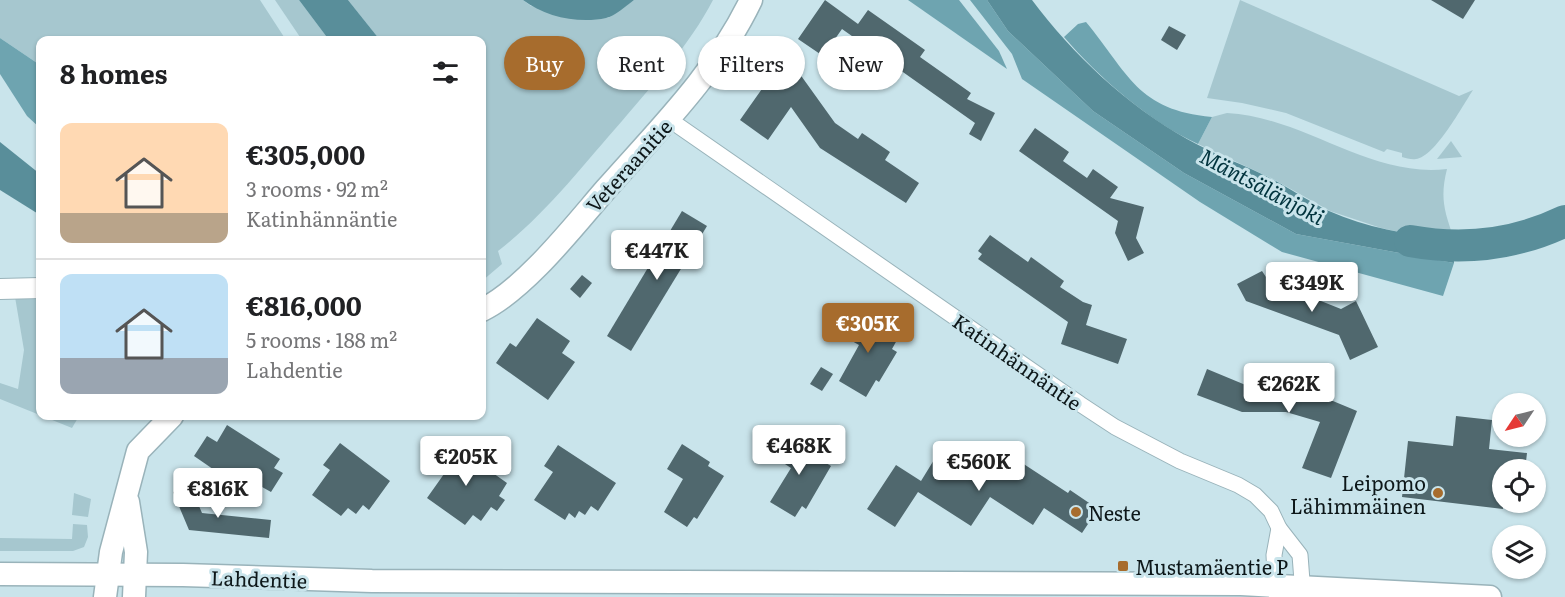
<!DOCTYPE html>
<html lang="en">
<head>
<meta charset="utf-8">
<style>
	:root { --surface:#fff; --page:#f6f6f6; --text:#202124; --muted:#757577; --line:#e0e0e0; --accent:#a76c2d }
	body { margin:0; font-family:Literata,serif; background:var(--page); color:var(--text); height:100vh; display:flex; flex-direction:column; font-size:22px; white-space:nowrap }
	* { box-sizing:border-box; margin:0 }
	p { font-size:20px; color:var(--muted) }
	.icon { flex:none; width:33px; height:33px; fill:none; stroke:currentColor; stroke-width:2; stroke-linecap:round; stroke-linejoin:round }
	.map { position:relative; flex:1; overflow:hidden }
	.side { position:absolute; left:36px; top:36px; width:450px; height:384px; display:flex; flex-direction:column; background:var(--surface); border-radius:12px; box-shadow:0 2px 4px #0004 }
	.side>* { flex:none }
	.banner { position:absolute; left:504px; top:36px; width:570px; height:54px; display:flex; gap:12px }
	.needle { width:39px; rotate:235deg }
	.fabs { position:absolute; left:1492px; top:393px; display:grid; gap:12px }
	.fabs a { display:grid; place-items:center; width:54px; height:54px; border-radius:50%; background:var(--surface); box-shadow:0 2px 4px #0004; font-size:30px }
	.price { position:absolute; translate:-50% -51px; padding:0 14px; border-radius:6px; background:#fff; color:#222; font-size:20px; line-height:39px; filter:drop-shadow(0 2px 3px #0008) }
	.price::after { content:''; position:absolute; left:50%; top:36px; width:18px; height:14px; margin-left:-9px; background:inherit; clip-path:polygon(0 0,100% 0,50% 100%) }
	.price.on { background:var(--accent); color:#fff }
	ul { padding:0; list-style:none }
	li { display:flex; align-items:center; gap:18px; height:150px; padding:0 24px }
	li+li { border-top:2px solid var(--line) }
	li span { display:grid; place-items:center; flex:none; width:168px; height:120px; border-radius:12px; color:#555 }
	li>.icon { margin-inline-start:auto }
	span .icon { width:72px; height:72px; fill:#fffc; stroke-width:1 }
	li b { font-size:26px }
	h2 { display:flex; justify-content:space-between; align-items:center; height:72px; padding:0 24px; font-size:26px }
	.tag { padding:0 21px; border-radius:27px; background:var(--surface); box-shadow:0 2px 4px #0004; font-size:21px; line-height:54px }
	.tag.on { background:var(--accent); color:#fff }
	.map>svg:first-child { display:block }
	.green { fill:#a6c7cf }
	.forest { fill:#6ea4b0 }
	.water { fill:#598e9a }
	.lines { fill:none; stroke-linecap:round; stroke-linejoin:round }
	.river { stroke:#598e9a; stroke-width:32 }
	.building { fill:#50686e }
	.minor-casing { stroke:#99b3ba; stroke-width:17 }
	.tertiary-casing { stroke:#99b3ba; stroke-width:22 }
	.secondary-casing { stroke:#99b3ba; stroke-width:25 }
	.minor { stroke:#fff; stroke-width:15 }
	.tertiary { stroke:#fff; stroke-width:20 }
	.secondary { stroke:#fff; stroke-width:22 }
	.poi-dot { fill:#a76c2d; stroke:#c9e4eb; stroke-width:2 }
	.labels { text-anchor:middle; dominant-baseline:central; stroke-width:6; stroke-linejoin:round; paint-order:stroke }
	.street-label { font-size:20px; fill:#0d1719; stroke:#c9e4eb }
	.poi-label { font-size:20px; fill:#0d1719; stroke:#c9e4eb; text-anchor:start }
	.water-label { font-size:21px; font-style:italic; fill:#00333d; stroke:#c9e4eb }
</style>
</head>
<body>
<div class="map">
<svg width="1565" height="597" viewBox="0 0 1565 597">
	<rect width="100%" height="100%" fill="#c9e4eb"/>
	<g class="green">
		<path d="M0,0h260l26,40h-246v25l-40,-27z"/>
		<path d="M275,0h24l30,40h-27z"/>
		<path d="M348,0h175l8,6 77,12 26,-18h79c-24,46 -58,82 -91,121 -39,44 -77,94 -124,130l4,13 -20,17v-241h-102z"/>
		<path d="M1240,0l219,96 14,-6c-10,15 -38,67 -57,69 -4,1 -10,-1 -14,-2v-4l-15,-4 -3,3 -98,-39 -44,-10 -35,-5z"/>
		<path d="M1227,113c78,4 141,65 220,56 -7,28 -3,41 6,67l-31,1 -41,-9 -51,-17 -57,-32 -75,-35 14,-27z"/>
		<path d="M1451,141l11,16 -25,2z"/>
		<path d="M15,297l25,2v117h39l-7,12 -72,-29v-16l18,6 6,-39z"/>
		<path d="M74,493l17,6 -3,18 -16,-2z"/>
		<path d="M73,524l14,1 1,12 -4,10 -11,4h-73v-13l72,1z"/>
	</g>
	<g class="forest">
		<path d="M908,0h51l40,51 8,18z"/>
		<path d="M970,0h17l21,31 85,80 91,62 112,61 158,29 -11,33 -161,-44 -82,-50 -178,-123 -10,-25z"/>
		<path d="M1086,22c43,52 51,88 126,95l-14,27c-48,-22 -100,-67 -134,-107l14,-13z"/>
		<path d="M0,38l40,27v63l-13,-12 -27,-42z"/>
	</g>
	<g class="water">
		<path d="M299,0h49l32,40h-51z"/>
		<path d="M523,0h111c-8,6 -19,16 -28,18 -27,6 -61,-1 -83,-18z"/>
		<path d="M987,0h45c40,54 96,106 155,139 28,16 58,26 87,41 18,10 36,22 55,31 39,17 82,26 124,25l1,27 -158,-29 -112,-61 -91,-62 -85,-80z"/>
		<path d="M0,142l40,32v41l-40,-25z"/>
	</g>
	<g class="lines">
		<path class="river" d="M1410,241c55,10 105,4 155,-20"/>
	</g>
	<g class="building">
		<path d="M825,0l33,24 10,-14 57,40 -5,7 51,36 -4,6 28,14 -14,28 -12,-7 6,-11 -133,-94 -19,27 -25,-17z"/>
		<path d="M1431,0h44l-12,19z"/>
		<path d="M1169,26l17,9 -9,15 -16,-10z"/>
		<path d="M781,62l21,15 33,46 23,16 4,-6 28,19 -5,8 34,23 -13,20 -86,-55 -29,-41 -23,33 -28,-20z"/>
		<path d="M1035,128l34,24 -6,9 24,17 6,-9 25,18 -8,11 34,9 -8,31 8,15 -16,8 -13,-28 3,-12 -99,-70z"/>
		<path d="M682,211l25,15 -76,125 -24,-15z"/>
		<path d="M990,235l38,27 3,-5 33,24 -4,6 23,15 9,3 -6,20 41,14 -9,25 -57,-20 7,-22 -90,-63 4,-5 -4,-3z"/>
		<path d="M1262,271l6,9 73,29 15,-8 22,46 -28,13 -11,-25 -93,-34 -9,-17z"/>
		<path d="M582,275l10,8 -12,15 -10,-9z"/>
		<path d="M859,311l31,18 -3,5 10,6 -5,9 5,3 -18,30 -3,-2 -10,17 -27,-16 20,-36 -14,-8z"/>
		<path d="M537,318l33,23 -8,12 13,9 -27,38 -52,-37 14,-20 6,4z"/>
		<path d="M821,367l12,7 -11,17 -12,-7z"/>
		<path d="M1207,369l41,17 56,3 53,22 -26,67 -29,-10 18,-46 -34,-10h-44l-45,-17z"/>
		<path d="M1456,416l36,4 -3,29 38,4 -2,17h-22v39l-101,-12 6,-56 45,5z"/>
		<path d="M227,425l53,34 -6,9 9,5 -12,19 -9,-5 -12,19 -32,-21 5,-9 -29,-20 13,-20 10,6z"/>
		<path d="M790,434l29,17 -3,6 15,9 -25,43 -4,-3 -7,11 -25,-15 21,-34 -15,-10z"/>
		<path d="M945,442l55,35 13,-20 55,36 2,-3 28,19 -16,24 -38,-25 -11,17 -43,-28 -19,29 -53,-34 -23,35 -28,-18 29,-44 25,16z"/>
		<path d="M340,443l50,38 -21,29 -6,-5 -7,9 -8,-6 -7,8 -29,-21 18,-25 -7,-5z"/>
		<path d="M452,444l55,39 -8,13 6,4 -8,11 -6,-4 -10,14 -8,-6 -8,10 -38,-27 17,-24 -8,-6z"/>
		<path d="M682,444l28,18 -2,4 16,10 -27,43 -3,-2 -7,10 -23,-15 19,-33 -16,-10z"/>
		<path d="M558,445l58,38 -18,28 -7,-5 -6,9 -6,-4 -4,7 -6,-5 -4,7 -31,-20 19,-28 -9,-6z"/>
		<path d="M190,485l12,28 69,7 -2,18 -80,-8 -16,-38z"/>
	</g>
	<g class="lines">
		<defs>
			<g id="minor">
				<path d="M670,120l410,284 35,23 65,34 58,24 17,10 16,16 8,17 21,27 3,39"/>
				<path d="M1276,594l-2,-39 5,-27"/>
			</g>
			<path id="tertiary" d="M0,289l40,-1"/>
			<g id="secondary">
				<path d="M482,310c43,-21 92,-84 124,-121 53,-60 110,-116 145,-189"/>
				<path d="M128,502l8,50 -2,45"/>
				<path d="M0,574l183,1 189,6 869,3 249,13"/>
				<path d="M105,597l6,-45 27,-101 34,-35"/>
			</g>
		</defs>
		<use href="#minor" class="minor-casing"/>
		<use href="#tertiary" class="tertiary-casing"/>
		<use href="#secondary" class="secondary-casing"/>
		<use href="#minor" class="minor"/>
		<use href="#tertiary" class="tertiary"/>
		<use href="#secondary" class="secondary"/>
	</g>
	<g class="poi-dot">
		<circle cx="1438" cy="493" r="6"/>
		<circle cx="1076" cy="512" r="6"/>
		<rect x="1117" y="560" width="12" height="12" rx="3"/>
	</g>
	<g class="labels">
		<g class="street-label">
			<text transform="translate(628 165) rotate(-48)">Veteraanitie</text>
			<text transform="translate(1018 361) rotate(35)">Katinhännäntie</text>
			<text transform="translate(259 578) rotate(2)">Lahdentie</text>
		</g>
		<g class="poi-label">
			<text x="1426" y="482" text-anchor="end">Leipomo<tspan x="1426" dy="23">Lähimmäinen</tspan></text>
			<text x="1088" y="512">Neste</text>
			<text x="1135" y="566">Mustamäentie P</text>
		</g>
		<g class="water-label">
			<text transform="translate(1263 185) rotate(28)">Mäntsälänjoki</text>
		</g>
	</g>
</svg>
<div class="fabs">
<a><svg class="needle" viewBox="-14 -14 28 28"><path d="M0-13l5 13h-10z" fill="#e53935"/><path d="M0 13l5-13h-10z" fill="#757577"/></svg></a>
<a><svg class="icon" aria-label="locate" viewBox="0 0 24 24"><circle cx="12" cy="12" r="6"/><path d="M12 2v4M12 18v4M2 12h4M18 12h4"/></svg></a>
<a><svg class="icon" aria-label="layers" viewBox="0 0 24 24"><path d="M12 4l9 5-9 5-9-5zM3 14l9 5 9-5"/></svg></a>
</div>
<b class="price" style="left:657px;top:281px">€447K</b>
<b class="price" style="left:1312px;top:313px">€349K</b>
<b class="price on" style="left:868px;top:354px">€305K</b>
<b class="price" style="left:1289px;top:414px">€262K</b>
<b class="price" style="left:799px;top:476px">€468K</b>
<b class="price" style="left:466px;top:487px">€205K</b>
<b class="price" style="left:979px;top:492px">€560K</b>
<b class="price" style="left:218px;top:519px">€816K</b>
<div class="banner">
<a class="tag on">Buy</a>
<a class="tag">Rent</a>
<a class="tag">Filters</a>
<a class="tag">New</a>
</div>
<section class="side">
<h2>8 homes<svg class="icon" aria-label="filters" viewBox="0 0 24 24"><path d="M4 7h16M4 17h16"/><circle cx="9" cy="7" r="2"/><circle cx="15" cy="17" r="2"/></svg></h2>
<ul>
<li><span style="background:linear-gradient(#ffd9b3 75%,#b9a48a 0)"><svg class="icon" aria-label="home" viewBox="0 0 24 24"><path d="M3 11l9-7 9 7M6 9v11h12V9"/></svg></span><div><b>€305,000</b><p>3 rooms · 92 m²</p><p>Katinhännäntie</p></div></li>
<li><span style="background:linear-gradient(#bfe0f5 70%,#9aa5b1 0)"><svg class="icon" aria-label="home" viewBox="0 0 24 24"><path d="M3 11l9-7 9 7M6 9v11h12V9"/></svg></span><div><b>€816,000</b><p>5 rooms · 188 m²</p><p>Lahdentie</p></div></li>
</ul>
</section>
</div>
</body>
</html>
